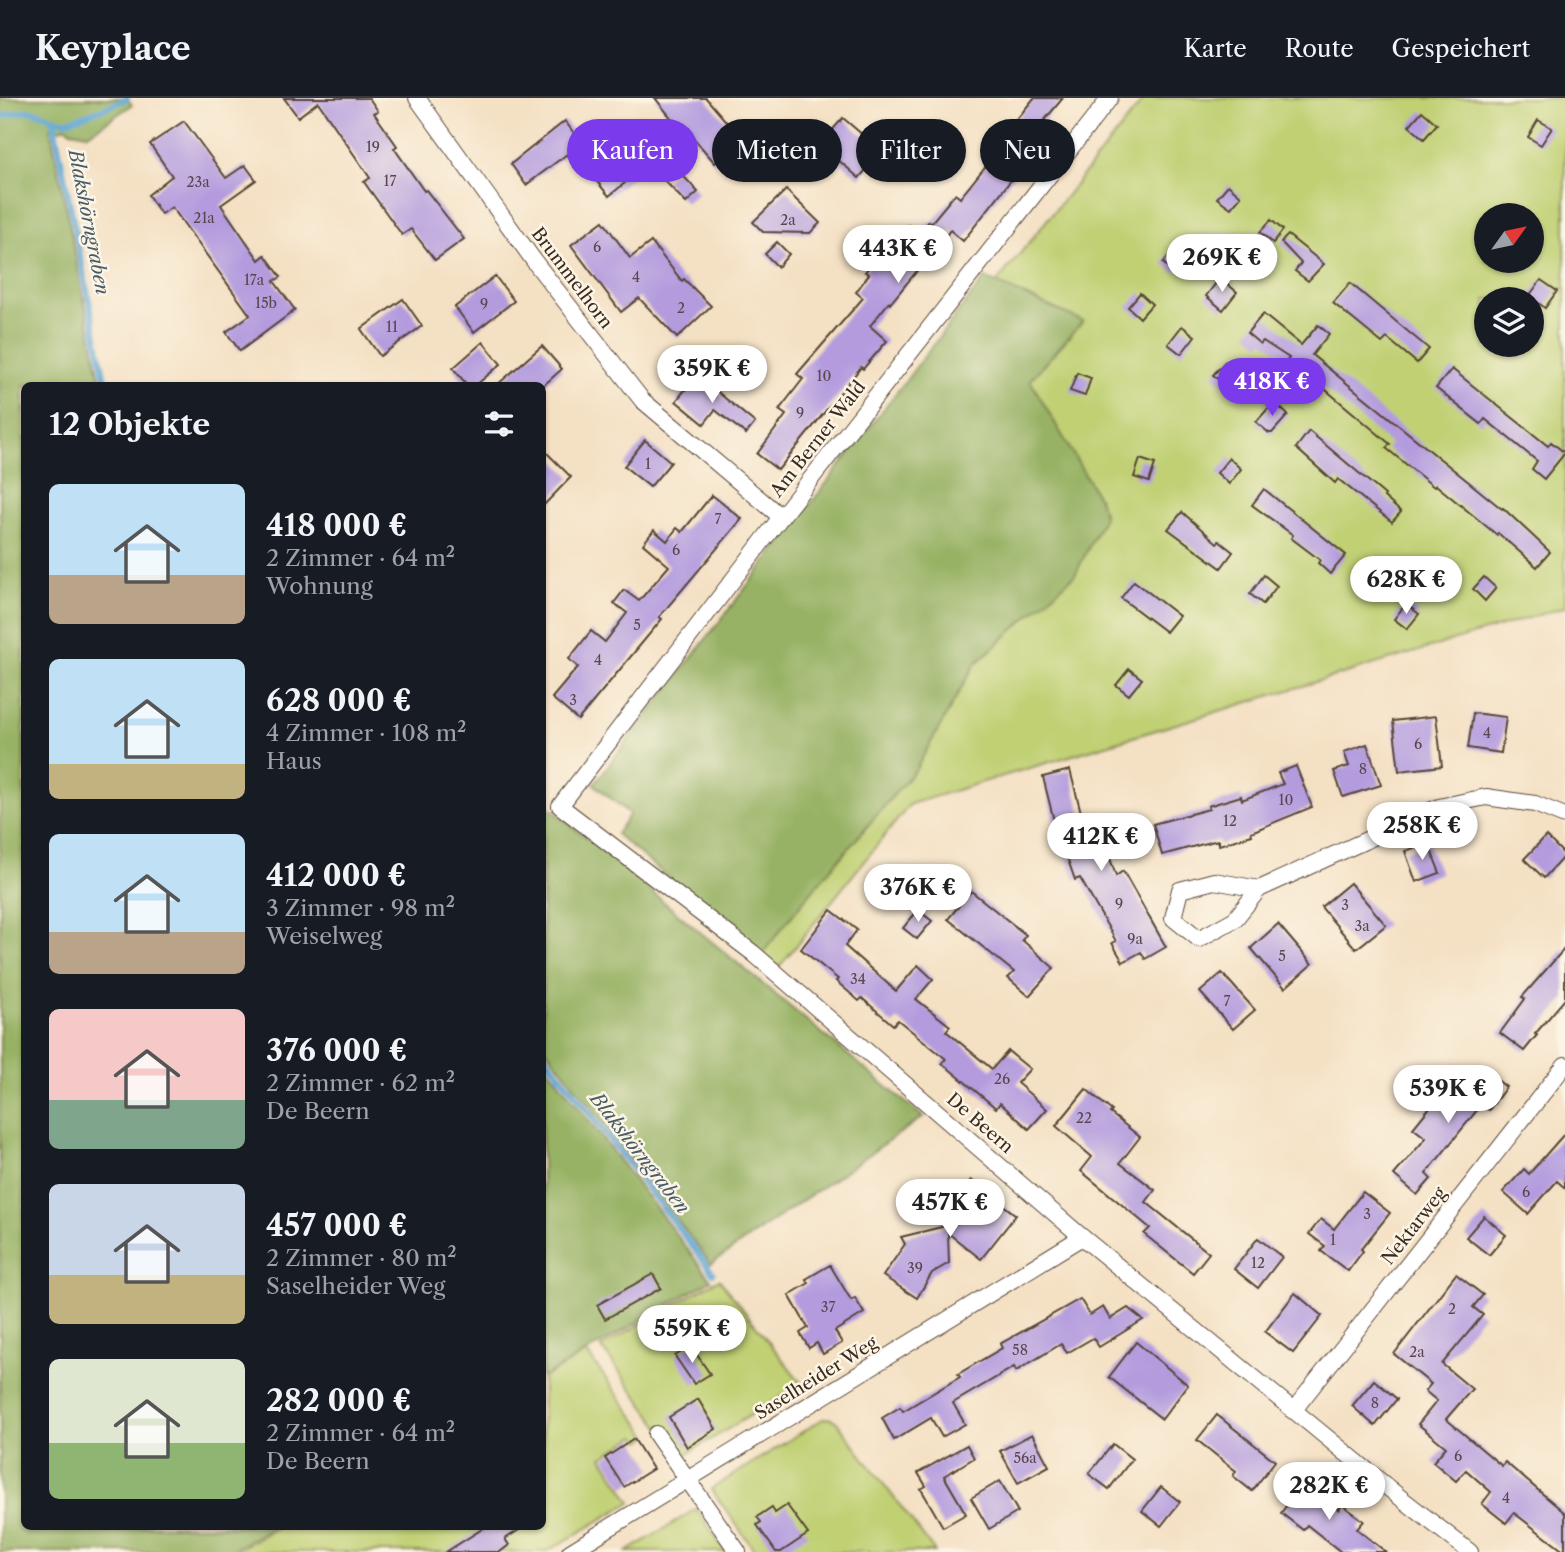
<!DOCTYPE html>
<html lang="de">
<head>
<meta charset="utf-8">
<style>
	:root { --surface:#171b24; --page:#242831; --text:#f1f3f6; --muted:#9ea1a6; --line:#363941; --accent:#7c3aed }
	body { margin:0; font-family:"Libre Caslon Text",serif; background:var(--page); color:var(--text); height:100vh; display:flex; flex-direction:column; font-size:26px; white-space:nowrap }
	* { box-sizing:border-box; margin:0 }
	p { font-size:23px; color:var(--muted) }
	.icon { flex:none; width:38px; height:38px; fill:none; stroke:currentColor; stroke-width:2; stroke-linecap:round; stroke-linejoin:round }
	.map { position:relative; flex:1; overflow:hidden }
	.panel { position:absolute; left:21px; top:284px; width:525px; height:1148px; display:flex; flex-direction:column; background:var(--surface); border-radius:10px; box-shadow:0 2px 5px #0004 }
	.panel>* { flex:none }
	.banner { position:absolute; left:567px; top:21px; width:665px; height:63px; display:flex; gap:14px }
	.needle { width:46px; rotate:57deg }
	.buttons { position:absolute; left:1474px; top:105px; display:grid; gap:14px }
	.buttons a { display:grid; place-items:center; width:70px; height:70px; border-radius:50%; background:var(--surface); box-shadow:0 2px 5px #0004; font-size:35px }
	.price { position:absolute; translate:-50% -60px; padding:0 16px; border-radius:24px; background:#fff; color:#222; font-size:23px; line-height:46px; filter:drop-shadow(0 2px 4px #0008) }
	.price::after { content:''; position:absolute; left:50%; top:42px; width:21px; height:16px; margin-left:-10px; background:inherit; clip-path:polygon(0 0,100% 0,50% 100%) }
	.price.selected { background:var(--accent); color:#fff }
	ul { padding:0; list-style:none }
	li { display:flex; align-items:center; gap:21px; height:175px; padding:0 28px }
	li span { display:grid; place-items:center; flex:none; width:196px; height:140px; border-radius:10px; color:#555 }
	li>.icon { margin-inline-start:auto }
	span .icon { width:84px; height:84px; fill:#fffc; stroke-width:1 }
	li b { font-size:30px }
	h2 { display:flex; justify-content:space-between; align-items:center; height:84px; padding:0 28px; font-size:30px }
	.tag { padding:0 24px; border-radius:32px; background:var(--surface); box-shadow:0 2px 5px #0004; font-size:24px; line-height:63px }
	.tag.selected { background:var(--accent); color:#fff }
	header { display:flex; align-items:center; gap:42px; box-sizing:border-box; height:98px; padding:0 35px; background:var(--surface); border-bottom:2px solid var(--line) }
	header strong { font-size:33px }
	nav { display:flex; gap:38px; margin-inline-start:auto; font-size:24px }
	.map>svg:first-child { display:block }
	.green { fill:#c0d073; stroke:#7e7d48; stroke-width:2; fill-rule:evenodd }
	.forest { fill:#98b265; stroke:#6a6e42; stroke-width:2 }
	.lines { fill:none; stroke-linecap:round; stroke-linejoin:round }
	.stream { stroke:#5ca5d3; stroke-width:6 }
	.building { fill:#b39bde }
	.minor-casing { stroke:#574537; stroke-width:18 }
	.minor { stroke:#fff; stroke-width:16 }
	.labels { text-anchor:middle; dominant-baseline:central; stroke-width:5; stroke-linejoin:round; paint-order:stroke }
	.number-label { font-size:14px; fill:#59464e }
	.street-label { font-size:18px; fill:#3b2a1e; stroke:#fcf5e5 }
	.water-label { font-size:19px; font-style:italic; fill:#485b66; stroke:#fcf5e5 }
</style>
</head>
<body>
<header>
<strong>Keyplace</strong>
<nav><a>Karte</a><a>Route</a><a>Gespeichert</a></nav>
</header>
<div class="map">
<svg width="1565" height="1454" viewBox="0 0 1565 1454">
	<rect width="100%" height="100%" fill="#fcf5e5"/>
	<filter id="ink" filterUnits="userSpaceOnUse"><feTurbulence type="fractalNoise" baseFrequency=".0143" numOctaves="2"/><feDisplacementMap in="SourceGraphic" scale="14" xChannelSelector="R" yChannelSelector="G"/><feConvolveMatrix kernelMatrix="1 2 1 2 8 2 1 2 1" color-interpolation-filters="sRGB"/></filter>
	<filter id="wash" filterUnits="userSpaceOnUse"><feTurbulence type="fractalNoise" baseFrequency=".00686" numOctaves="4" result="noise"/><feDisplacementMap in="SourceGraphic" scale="28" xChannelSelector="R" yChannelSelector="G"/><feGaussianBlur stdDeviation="1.57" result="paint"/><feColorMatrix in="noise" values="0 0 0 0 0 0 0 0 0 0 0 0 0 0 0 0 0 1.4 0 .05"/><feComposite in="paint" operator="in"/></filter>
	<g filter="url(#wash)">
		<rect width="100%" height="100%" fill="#f4e0c3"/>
		<g class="green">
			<path d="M1145,0h420v509l-655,197 -131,163 -163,-133 14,-20 -36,-30zM1486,117h45v46h-45zM1486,201h45v46h-45z"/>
			<path d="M719,1181l83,105 -117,71 -5,-1 -79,-107z"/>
			<path d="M587,1255l61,83 -7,5 -5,-5 -34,21 29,45 -85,50h-313l47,-26h262l1,-148z"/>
			<path d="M829,1320l7,3 99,131h-179l-45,-63 112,-70z"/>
			<path d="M696,1411l30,43h-99z"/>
		</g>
		<g class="forest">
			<path d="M0,0h127l5,7 -44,29 -17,-3 -5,-5 -4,3 -12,-2 51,258h-77v1141h251l-47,26h-228z"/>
			<path d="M985,180l98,43 -53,59 69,119 5,18 -29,58 -100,89 -59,105 -110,129 -45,57 -145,-121 14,-20 -36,-30z"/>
			<path d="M542,703l381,316 -212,147 -168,-219z"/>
			<path d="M542,962l169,220 -168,97h-1z"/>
		</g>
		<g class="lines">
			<g class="stream">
				<path d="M0,18c9,-1 18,-4 27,-5 14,-1 24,9 38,10 6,0 57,-19 62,-23"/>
				<path d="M53,21l53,266"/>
				<path d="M542,954l171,221"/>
			</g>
		</g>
		<g id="blocks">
			<g class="building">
				<path d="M284,0h85l9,13 -4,2 23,33 -3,2 30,43 2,-1 38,49 -29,21 -24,-31 -9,6 -38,-53 6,-4 -52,-76 -20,15z"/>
				<path d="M655,0h51l36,42 -27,23 -32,-37 -3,3z"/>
				<path d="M1034,0h29l-20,24 8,7 -88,112 -13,-11 -15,21 -1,-1 -44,54 -1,-2 -19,24 17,15 -24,28 -2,-2 -83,103 -21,-16 29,-39 -7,-5 24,-31 -6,-5 66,-76 -7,-6 13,-18 -4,-2 19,-24 -5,-4 13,-16 9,8 8,-11 10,9 10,-13 2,2 24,-29 5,4 40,-50 -4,-3z"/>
				<path d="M1422,13l15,13 -13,15 -15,-13z"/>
				<path d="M843,20l22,19 -3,4 16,15 -19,22 -39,-34z"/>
				<path d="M1538,22l14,8 -11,17 -13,-8z"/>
				<path d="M184,23l42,57 19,-13 11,15 -35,25 38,55 6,-5 16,22 -7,4 21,29 -55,41 -14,-19 24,-17 -76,-105 -2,-3 -11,7 -13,-19 24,-19 -22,-32z"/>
				<path d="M565,23l22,30 -14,10 -6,-7 -41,31 -15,-21z"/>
				<path d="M611,45l26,30 -28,23 -25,-30z"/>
				<path d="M678,72l20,22 -12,11 -21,-22z"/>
				<path d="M1228,87l13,11 -10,12 -14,-10z"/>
				<path d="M786,92l34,33 -10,10 -47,-1 -10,-10z"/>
				<path d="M1271,122l12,10 -10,13 -13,-11z"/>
				<path d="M603,123l27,37 21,-16 31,39 2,-2 27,27 -34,32 -38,-40 -18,14 -50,-67z"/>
				<path d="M1288,137l36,29 -16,17 -13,-10 6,-8 -20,-21z"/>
				<path d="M777,144l12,12 -11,13 -13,-13z"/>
				<path d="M1178,146l12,10 -15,19 -12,-10z"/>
				<path d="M495,178l19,25 -40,31 -19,-25z"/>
				<path d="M1220,180l17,14 -14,18 -17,-14z"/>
				<path d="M1541,182l16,11 -12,17 -16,-12z"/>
				<path d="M1350,185l79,66 -12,14 -30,-25 -5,5 -49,-40z"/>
				<path d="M1140,195l12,11 -12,14 -12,-11z"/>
				<path d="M403,201l19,27 -42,30 -19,-27z"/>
				<path d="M1263,216l38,31 17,-20 11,9 -17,21 190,154 1,-1 47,44 -13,15 -39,-34 -1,2 -61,-50 -2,2 -48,-39 4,-4 -89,-75 -4,5 -12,-10 4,-6 -26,-17 -3,3 -13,-11z"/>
				<path d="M1182,228l13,10 -14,18 -13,-10z"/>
				<path d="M483,244l18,22 -25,21h-9l-14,-17z"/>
				<path d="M542,248l20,23 -18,16h-47z"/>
				<path d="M1225,264l12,10 -11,14 -13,-11z"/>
				<path d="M1452,271l96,77 3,-4 14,11 -21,26 -12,-10 5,-8 -52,-42 -4,5 -45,-36z"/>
				<path d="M1077,275l14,5 -6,18 -15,-5z"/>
				<path d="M697,277l58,48 -9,11 -31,-24 -11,14 -28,-23z"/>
				<path d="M1274,304l14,13 -16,18h-3l-13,-11z"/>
				<path d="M1309,333l76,64 -1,2 17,15 -9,10 -54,-43 -3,4 -39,-35z"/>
				<path d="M645,342l26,22 -21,25 -26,-21z"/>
				<path d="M542,350l29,29 -29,30z"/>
				<path d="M1229,360l12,11 -12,15 -12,-11z"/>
				<path d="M1140,361l15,5 -6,18 -15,-5z"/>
				<path d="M1264,391l82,66 -16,19 -12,-11 2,-3 -29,-22 2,-3 -41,-30z"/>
				<path d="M712,397l30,24 -83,98 3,2 -84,101 -26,-22 26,-31 -9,-8 22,-28 14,11 22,-29 -13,-10 10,-13 15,11 30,-35 -26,-22 11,-14 13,11 10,-13 5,4z"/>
				<path d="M1182,414l35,31 2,-2 14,11 -12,16 -53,-39z"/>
				<path d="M1264,477l13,11 -14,18 -13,-10z"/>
				<path d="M1484,479l12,11 -11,13 -12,-12z"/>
				<path d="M1134,483l45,35 -13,16 -45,-34z"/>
				<path d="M1406,506l13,10 -12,15 -13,-10z"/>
				<path d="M1129,571l13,10 -13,16 -13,-10z"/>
				<path d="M1473,615l33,4 -5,36 -33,-5z"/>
				<path d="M1436,618l6,50 -43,5 -6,-50z"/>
				<path d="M1367,646l14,41 -38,12 -9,-26 15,-5 -5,-14z"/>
				<path d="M1296,668l16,41 -61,25 1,3 -33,10 -1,-5 -56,15 -9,-31 56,-15 -1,-3 33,-10 1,4 41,-16 -5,-11z"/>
				<path d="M1070,672l14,54 13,-4 19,56 7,-5 43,76 -21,12 -4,-7 -18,10 -11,-19 4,-2 -36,-63 -5,2 -22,-63 -10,-40z"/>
				<path d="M1546,738l19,19 -21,23 -20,-19z"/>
				<path d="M1428,745l12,30 -24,9 -11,-31z"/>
				<path d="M1350,785l36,42 -30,24 -35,-42z"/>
				<path d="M971,793l55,44 -4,5 32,28 -25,28 -21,-18 6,-6 -66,-53z"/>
				<path d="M831,812l26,20 -12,16 51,45 22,-26 15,14 -17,20 34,27 -4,5 46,38 16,-18 22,18 -13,14 30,26 -18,20 -29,-26 -4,5 -54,-45 4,-4 -48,-39 -5,5 -31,-27 -3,3 -23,-20 2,-2 -37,-30z"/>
				<path d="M918,812l14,11 -15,18 -14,-11z"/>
				<path d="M1278,826l34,40 -27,24 -34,-40z"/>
				<path d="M1565,850v51l-30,35 2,1 -13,16 -24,-18 25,-34 -3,-2z"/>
				<path d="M1222,875l33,37 -22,19 -33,-37z"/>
				<path d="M1477,966l29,23 -17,23 -7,-6 -56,70 5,5 -14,16 -23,-20 32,-37 -13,-10 26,-32 8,7z"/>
				<path d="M1086,991l26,22 -2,2 30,24 -20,26 35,27 -9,12 63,51 -16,20 -49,-39 6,-6 -69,-57 11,-14 -36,-31z"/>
				<path d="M1565,1035v55l-8,-7 -29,33 -25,-22 21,-23 5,5z"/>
				<path d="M971,1082l45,35 -35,44 -33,-26 1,30 -17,10 -15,25 -34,-22 22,-32 -4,-7 61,-15 -15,-12z"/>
				<path d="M1363,1094l27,21 -29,36 2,2 -15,20 -27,-20 4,-5 -16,-12 12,-15 13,10z"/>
				<path d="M1484,1118l22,19 -17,20 -23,-18z"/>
				<path d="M1258,1140l24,19 -24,31 -24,-19z"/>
				<path d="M830,1167l21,35 4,-2 9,15 -29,18 7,12 -19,11 -6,-11 -8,5 -9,-15 8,-5 -19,-33 20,-12 -3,-4z"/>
				<path d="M653,1176l8,14 -56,31 -8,-14z"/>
				<path d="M1456,1176l27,21 -10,12 10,8 -41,49 30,25 -26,30 56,47 3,-4 60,51v39l-51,-39 -8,10 -24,-19 9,-12 -25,-22 -10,11 -23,-19 13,-15 -28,-23 19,-23 -12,-10 6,-7 -37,-30z"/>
				<path d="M1295,1195l27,23 -29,37 -28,-21z"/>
				<path d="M1080,1201l10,16 13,-8 7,12 18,-11 15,12 -44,27 -6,-9 -26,15 -6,-9 -45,27 -2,-4 -61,36 12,21 -23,13 -11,-19 -37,22 -12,-22 18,-11 3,4 57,-34 -2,-3 44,-26 -2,-4z"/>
				<path d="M1136,1244l52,43 -26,34 -53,-42z"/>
				<path d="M691,1248l19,28 -16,10 -19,-28z"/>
				<path d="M1374,1282l23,19 -22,27 -23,-20z"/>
				<path d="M698,1301l18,30 -29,18 -18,-30z"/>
				<path d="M1217,1317l58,46 -23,30 -19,-15 3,-5 -39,-31z"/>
				<path d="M1032,1336l17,32 -31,17 -18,-32z"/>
				<path d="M634,1341l19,30 -29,18 -19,-29z"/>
				<path d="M1113,1346l19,15 -23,30 -20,-15z"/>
				<path d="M967,1347l7,13 -30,18 22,38 -23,13 -22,-38 5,-3 -8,-13z"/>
				<path d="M1000,1383l18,31 -29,17 -18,-31z"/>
				<path d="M1304,1384l35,28 3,-5 22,16 -7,8 29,23h-45l-34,-27 -4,5 -22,-17z"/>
				<path d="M1161,1389l19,15 -19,24 -19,-15z"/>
				<path d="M787,1407l21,29 -27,18h-5l-19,-27 4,-3 -4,-5 15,-10 3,6z"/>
				<path d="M487,1428h38l-20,13 4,6 -9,7h-54z"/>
			</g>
		</g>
	</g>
	<g filter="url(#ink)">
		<use href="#blocks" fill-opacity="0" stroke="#574537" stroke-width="2"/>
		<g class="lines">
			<defs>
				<g id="minor">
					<path d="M417,0l120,167 105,135 139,117"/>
					<path d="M1110,0l-329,419 -221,289 193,147 329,284 315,258 73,57"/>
					<path d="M1259,791l-45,-8 -34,9 -7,28 26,21 36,-20 24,-30 180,-82 47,-10 49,7 30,12"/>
					<path d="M1293,1313l272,-346"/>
					<path d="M656,1336l82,118"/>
					<path d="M570,1454l512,-315"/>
				</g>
			</defs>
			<use href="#minor" class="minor-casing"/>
			<use href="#minor" class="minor"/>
		</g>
	</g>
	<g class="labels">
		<g class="number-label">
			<text x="373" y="49">19</text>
			<text x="390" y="83">17</text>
			<text x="198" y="84">23a</text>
			<text x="204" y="120">21a</text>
			<text x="788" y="122">2a</text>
			<text x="597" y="149">6</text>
			<text x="636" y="179">4</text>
			<text x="254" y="182">17a</text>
			<text x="266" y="205">15b</text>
			<text x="484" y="206">9</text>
			<text x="681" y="210">2</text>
			<text x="392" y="229">11</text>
			<text x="824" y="278">10</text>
			<text x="800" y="315">9</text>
			<text x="648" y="366">1</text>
			<text x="718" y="421">7</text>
			<text x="676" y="452">6</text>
			<text x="637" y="527">5</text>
			<text x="598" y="562">4</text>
			<text x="573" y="602">3</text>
			<text x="1487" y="635">4</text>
			<text x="1418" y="646">6</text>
			<text x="1363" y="671">8</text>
			<text x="1286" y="702">10</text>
			<text x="1230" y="723">12</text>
			<text x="1119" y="806">9</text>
			<text x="1345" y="807">3</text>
			<text x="1362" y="828">3a</text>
			<text x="1135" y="841">9a</text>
			<text x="1282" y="858">5</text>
			<text x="858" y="881">34</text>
			<text x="1227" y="903">7</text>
			<text x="1002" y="981">26</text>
			<text x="1084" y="1020">22</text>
			<text x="1526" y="1094">6</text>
			<text x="1367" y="1116">3</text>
			<text x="1333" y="1142">1</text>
			<text x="1258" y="1165">12</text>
			<text x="915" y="1170">39</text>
			<text x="828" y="1209">37</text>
			<text x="1452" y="1211">2</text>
			<text x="1020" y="1252">58</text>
			<text x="1417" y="1254">2a</text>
			<text x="1375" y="1305">8</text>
			<text x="1458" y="1358">6</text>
			<text x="1025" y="1360">56a</text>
			<text x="1506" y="1400">4</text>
		</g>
		<g class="street-label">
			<text transform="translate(572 180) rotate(53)">Brummelhorn</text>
			<text transform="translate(818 341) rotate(-52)">Am Berner Wald</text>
			<text transform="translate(980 1025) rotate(41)">De Beern</text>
			<text transform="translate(1414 1128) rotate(-52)">Nektarweg</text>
			<text transform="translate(816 1280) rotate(-32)">Saselheider Weg</text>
		</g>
		<g class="water-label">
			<text transform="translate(89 124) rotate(79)">Blakshörngraben</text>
			<text transform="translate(640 1055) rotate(52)">Blakshörngraben</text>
		</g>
	</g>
</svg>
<div class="buttons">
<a><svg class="needle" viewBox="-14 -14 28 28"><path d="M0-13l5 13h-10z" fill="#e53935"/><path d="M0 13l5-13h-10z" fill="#9ea1a6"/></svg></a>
<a><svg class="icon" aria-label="layers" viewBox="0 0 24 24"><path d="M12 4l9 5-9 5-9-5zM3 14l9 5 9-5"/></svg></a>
</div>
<b class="price" style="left:898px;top:187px">443K €</b>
<b class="price" style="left:1222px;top:196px">269K €</b>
<b class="price" style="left:712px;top:307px">359K €</b>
<b class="price selected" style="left:1272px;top:320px">418K €</b>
<b class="price" style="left:1406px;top:518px">628K €</b>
<b class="price" style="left:1422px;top:764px">258K €</b>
<b class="price" style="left:1101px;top:775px">412K €</b>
<b class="price" style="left:918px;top:826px">376K €</b>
<b class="price" style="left:1448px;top:1027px">539K €</b>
<b class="price" style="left:950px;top:1141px">457K €</b>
<b class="price" style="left:692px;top:1267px">559K €</b>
<b class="price" style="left:1329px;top:1424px">282K €</b>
<div class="banner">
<a class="tag selected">Kaufen</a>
<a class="tag">Mieten</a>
<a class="tag">Filter</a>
<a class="tag">Neu</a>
</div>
<section class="panel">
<h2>12 Objekte<svg class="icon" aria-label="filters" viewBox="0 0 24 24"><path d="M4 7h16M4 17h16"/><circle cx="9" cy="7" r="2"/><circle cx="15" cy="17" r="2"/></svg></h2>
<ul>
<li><span style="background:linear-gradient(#bfe0f5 65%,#b9a48a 0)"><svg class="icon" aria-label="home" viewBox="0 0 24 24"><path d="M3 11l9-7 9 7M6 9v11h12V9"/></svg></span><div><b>418 000 €</b><p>2 Zimmer · 64 m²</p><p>Wohnung</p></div></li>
<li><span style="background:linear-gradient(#bfe0f5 75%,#c2b280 0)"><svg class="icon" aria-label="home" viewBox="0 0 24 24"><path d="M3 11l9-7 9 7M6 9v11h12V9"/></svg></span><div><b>628 000 €</b><p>4 Zimmer · 108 m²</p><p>Haus</p></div></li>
<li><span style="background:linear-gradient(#bfe0f5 70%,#b9a48a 0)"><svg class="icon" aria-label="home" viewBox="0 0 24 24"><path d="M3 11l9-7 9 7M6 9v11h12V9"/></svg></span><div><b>412 000 €</b><p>3 Zimmer · 98 m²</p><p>Weiselweg</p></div></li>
<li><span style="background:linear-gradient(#f6c9c9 65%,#7fa58c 0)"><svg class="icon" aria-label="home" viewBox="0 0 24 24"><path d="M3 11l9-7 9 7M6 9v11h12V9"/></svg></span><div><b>376 000 €</b><p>2 Zimmer · 62 m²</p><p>De Beern</p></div></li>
<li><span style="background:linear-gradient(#c9d6e8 65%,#c2b280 0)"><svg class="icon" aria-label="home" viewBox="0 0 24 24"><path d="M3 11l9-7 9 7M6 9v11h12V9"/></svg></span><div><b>457 000 €</b><p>2 Zimmer · 80 m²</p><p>Saselheider Weg</p></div></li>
<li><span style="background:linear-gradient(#dfe7d0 60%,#8fb573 0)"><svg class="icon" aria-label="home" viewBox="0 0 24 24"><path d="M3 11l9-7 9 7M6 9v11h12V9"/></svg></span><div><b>282 000 €</b><p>2 Zimmer · 64 m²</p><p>De Beern</p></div></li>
</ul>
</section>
</div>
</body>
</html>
